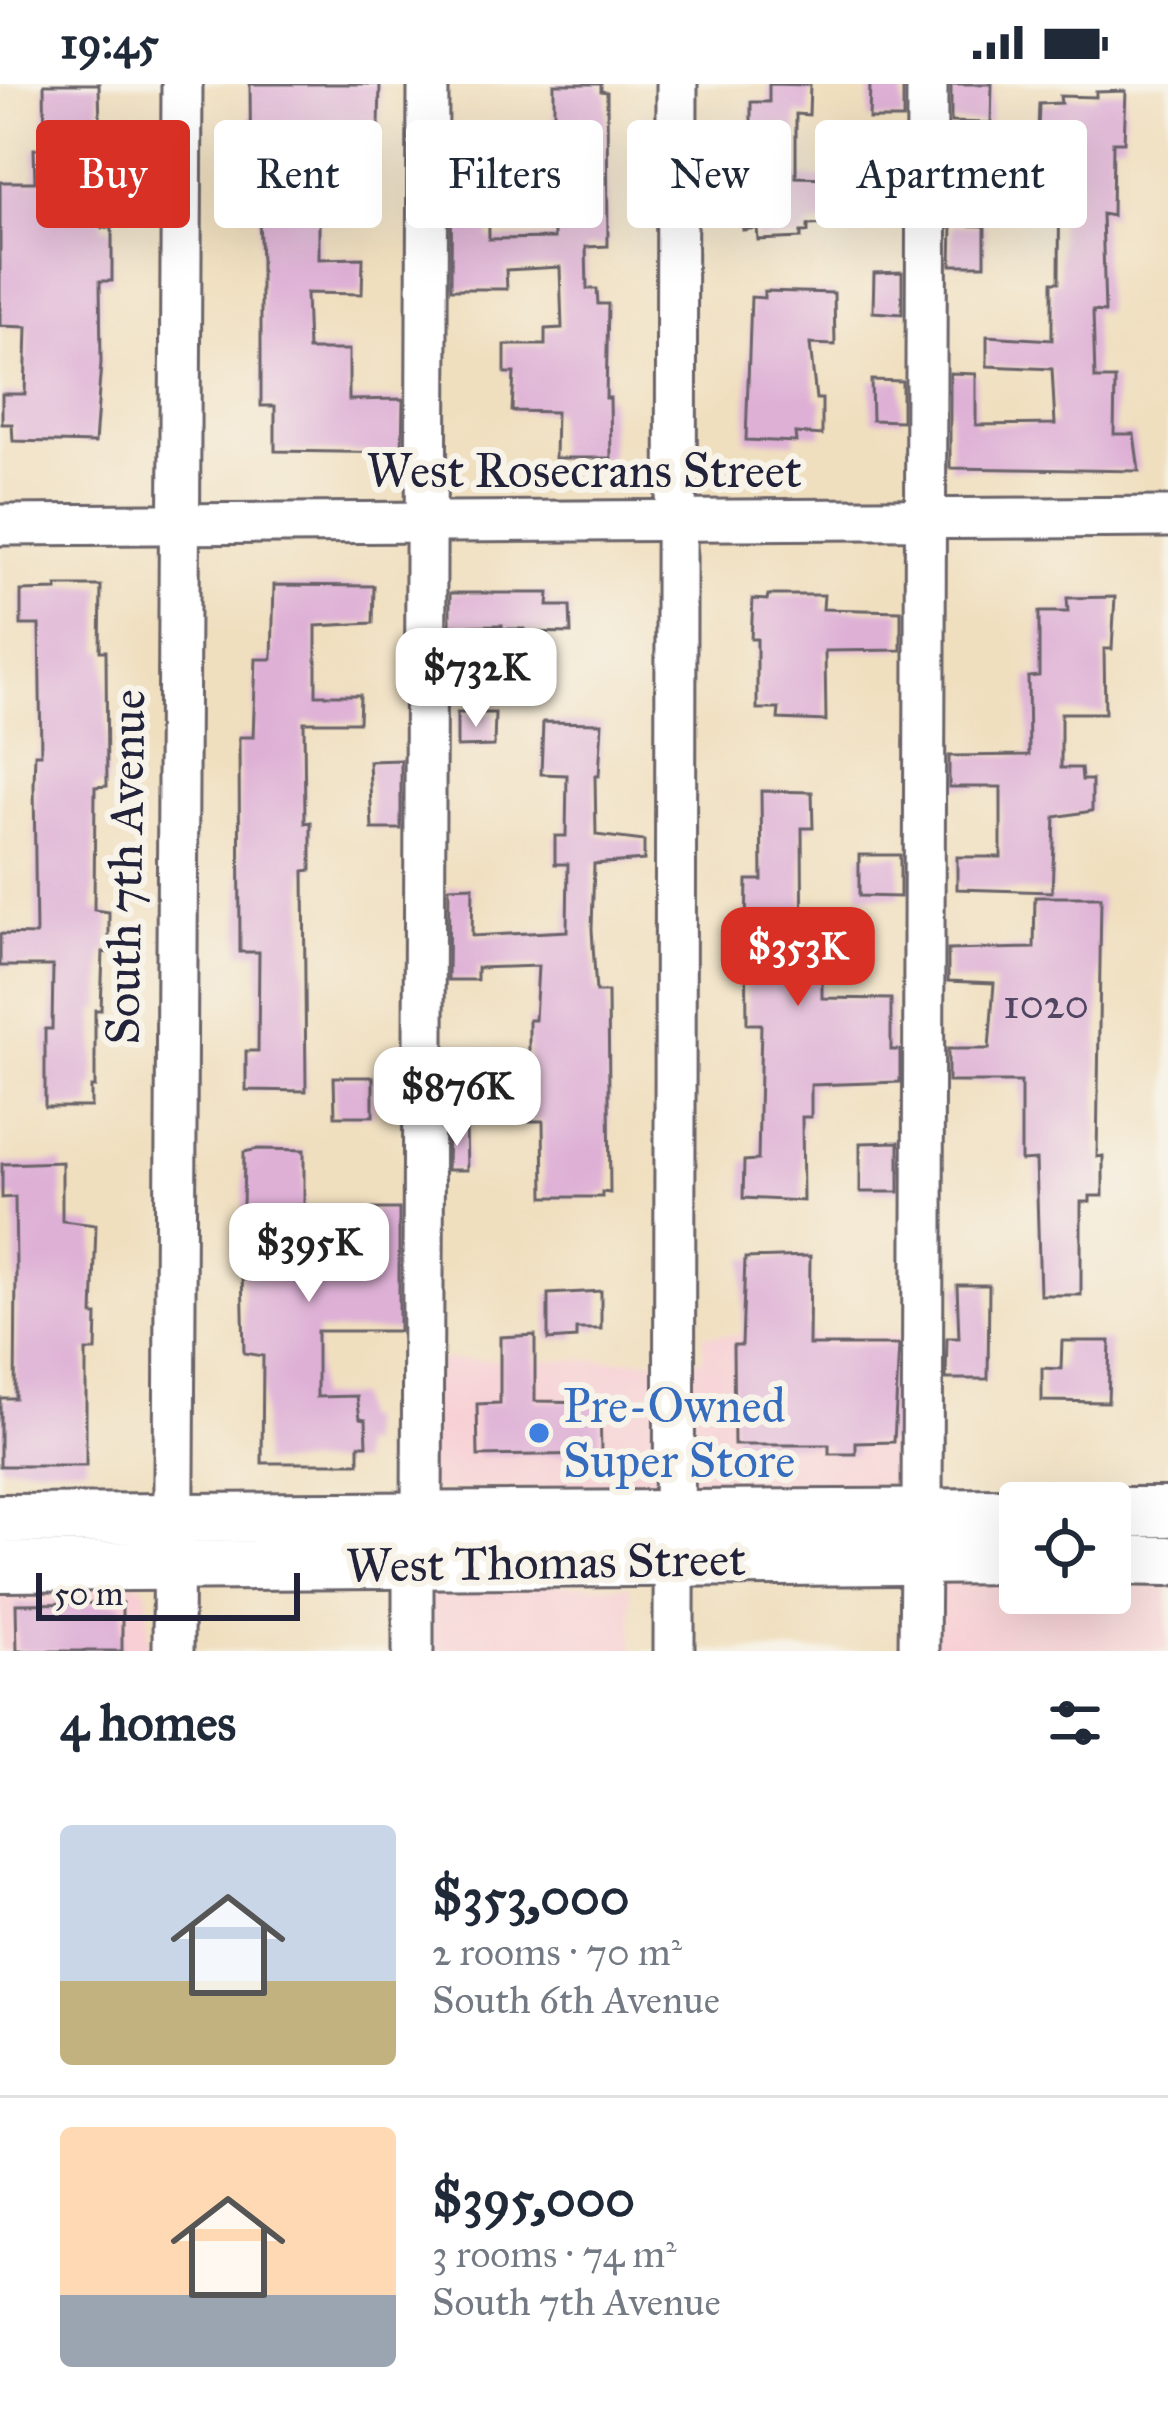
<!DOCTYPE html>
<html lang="en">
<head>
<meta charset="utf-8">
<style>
	:root { --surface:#fff; --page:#f6f6f7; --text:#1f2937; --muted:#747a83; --line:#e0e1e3; --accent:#d93025 }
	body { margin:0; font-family:"IM FELL Great Primer",serif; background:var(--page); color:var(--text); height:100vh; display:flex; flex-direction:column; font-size:45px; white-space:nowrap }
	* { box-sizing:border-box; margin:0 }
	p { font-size:39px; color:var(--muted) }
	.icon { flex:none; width:66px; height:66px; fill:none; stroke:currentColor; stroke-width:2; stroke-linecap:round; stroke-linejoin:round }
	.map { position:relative; height:1567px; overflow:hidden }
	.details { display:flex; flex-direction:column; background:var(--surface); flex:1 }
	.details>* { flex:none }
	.banner { position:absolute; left:36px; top:36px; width:1098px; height:108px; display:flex; gap:24px }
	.tools { position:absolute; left:999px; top:1398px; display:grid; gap:24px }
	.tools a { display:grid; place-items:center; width:132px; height:132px; border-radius:12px; background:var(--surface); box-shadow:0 12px 48px #0002; font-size:60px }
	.scale { position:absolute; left:36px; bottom:30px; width:264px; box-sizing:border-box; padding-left:12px; border:6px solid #22223b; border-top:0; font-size:33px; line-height:42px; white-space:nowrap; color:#22223b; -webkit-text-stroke:9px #f7f3e8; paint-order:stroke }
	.price { position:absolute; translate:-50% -102px; padding:0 27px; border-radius:24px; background:#fff; color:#222; font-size:39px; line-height:78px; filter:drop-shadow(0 3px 6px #0008) }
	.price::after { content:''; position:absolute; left:50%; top:72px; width:36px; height:27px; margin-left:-18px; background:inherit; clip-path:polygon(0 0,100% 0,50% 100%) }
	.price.on { background:var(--accent); color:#fff }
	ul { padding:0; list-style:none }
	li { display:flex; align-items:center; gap:36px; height:300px; padding:0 60px }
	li+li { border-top:3px solid var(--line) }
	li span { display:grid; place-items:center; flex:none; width:336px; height:240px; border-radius:12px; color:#555 }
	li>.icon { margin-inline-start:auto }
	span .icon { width:144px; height:144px; fill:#fffc; stroke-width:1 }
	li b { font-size:51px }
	h2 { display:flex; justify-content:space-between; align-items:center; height:144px; padding:0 60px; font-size:51px }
	.pill { padding:0 42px; border-radius:12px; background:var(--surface); box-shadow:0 12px 48px #0002; font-size:42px; line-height:108px }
	.pill.on { background:var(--accent); color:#fff }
	.status { display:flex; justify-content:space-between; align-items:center; height:84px; padding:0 60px; background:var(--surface); direction:ltr }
	.status svg { height:33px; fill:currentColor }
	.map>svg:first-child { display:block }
	.built { fill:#f7cfd4 }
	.building { fill:#deb0d6 }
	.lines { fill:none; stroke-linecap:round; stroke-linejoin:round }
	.minor-casing { stroke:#6a6469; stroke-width:45 }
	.major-casing { stroke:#6a6469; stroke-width:54 }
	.minor { stroke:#fff; stroke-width:39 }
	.major { stroke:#fff; stroke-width:48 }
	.shop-dot { fill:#3f7fe0; stroke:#f7f3e8; stroke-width:4.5 }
	.labels { text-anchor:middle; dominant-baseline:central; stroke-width:12; stroke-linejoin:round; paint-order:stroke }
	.number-label { font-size:42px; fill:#514662 }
	.street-label { font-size:48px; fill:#22223b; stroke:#f7f3e8 }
	.shop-label { font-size:48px; fill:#366cbe; stroke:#f7f3e8; text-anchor:start }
</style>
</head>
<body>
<div class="status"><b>19:45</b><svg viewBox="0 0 49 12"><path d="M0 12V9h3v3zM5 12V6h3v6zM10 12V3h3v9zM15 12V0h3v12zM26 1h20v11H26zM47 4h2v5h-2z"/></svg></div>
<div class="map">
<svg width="1168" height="1567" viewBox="0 0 1168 1567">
	<rect width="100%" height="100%" fill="#f7f3e8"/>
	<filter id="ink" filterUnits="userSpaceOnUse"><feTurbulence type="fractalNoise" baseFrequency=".00833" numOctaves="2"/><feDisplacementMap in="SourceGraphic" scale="24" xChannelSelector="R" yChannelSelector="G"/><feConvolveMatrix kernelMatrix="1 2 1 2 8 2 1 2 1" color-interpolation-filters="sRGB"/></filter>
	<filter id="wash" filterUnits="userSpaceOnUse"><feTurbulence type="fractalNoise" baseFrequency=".004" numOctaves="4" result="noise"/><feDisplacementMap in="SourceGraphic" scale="48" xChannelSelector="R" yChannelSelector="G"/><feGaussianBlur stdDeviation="2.7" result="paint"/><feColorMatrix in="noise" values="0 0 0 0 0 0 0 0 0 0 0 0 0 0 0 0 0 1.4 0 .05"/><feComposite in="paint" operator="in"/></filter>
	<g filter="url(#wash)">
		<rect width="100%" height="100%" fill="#f0dfbf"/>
		<g class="built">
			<path d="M910,1250l-2,151 -480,5 -1,-130h276l1,-25z"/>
			<path d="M1168,1491v76h-239v-74l91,-1v17h90v-17z"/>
			<path d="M420,1498l210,4 3,65h-213z"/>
			<path d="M140,1499l7,9 2,59h-149v-67z"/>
		</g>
		<g id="blocks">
			<g class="building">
				<path d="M44,0h55l3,144h10v53h-12l1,82 -6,80 -82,-2 -1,-17h-10v-30h23l2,-67 -27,-1v-144h35l-1,-33h11z"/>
				<path d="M250,0h130l-2,84 -50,1v34h-9v56l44,-1 -1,36 -56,-1 2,57h41v50l54,-1 -1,54 -127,-2v-45h-14v-146l-3,-60h-7z"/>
				<path d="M554,0h47v7l6,1 1,154 -22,1 1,42h10l1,15h10l-2,94h4l1,60h-56l1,-46 -44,-1 2,-38h-9v-28h40v-16l17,-1 -2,-61 -54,3 1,19h-56l1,-150 36,-3 1,103 65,-1z"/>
				<path d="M769,0l41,1 -1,30 -13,-1v63l66,2 -1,32h-27v13l-26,1v7h-7v6l-43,2 -1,-12 -14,2 -2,-30h10v-98h18z"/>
				<path d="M870,0h33v35h-34z"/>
				<path d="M951,0h41l-1,39 -40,-1z"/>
				<path d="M1126,7l-2,51h-11l-1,74 -10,-2 3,98 -12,-1 2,68h20l-1,55h20l5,37 -189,-3v-95l26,1v51l79,-1 -3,-55 -65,-3v-30l65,4v-58h7l1,-149h-22l1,-29 22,-1 -1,-7 36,1v-5z"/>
				<path d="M951,94l24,1 -1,37 -23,-1z"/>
				<path d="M952,141l33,1v39h-34z"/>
				<path d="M902,188v42l-29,-2 1,-39z"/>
				<path d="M764,207l70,2 1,52 -25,-1 6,55h6v36l-27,-2 1,9 -50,-2 5,-143 13,1z"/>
				<path d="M871,296l31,1v40l-30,-1z"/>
				<path d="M274,501l100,1 -1,37 -57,3v69h44l-1,27h-55l1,101 6,-1v48l-7,1 2,220 -60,-1v-39h12l1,-99h-19l-1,-215h14l3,-78h16z"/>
				<path d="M57,502h44l-1,65h6l1,135 -12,1 -1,123 15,2v41l-6,-1 -2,58h-6v77h-4v20h-46v-78h7l1,-63h-53v-32l36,1 -2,-151 1,-30h6l-2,-129h-18v-34l36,-1z"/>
				<path d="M450,509h99l-1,13h22l1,27 -47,-1v-3h-22v-4l-52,1z"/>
				<path d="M768,511h56l-1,14 78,2v39l-76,1 1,70 -48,-2 1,-10h-22v-70h-6l2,-40 14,1z"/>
				<path d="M1115,513l-3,52h-8l1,64h-44v55h20l1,12h10v31l-37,6 -3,75 -95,-3v-32h44v-70h-52v-31l80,-1 -1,-78 11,-1v-64h29l-1,-14z"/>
				<path d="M457,629h38l-1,33 -37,1z"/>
				<path d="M543,638l59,1 -3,53h-4l1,59 48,6v19l-50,4 -2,65 4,63h12l2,201 -8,-1v5h-58l-1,-76h-14v-101h6l3,-54 -61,2v12h-29l1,-93 24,-1 -1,50 95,-5 1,-67h-13v-28h11l1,-61 -26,-1z"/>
				<path d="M401,676v69h-29l-3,-68z"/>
				<path d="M761,707l51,1 1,36h-11l1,151h19v19l69,1v51h9v32l-89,3v32h-9l1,84 -60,-3 1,-37 14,-1 3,-136h-14l-1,-94 1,-50h15z"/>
				<path d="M859,771h41v42l-41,-1z"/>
				<path d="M1035,813h66l-4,260 6,-1v40h-13v6h-9v93h-41l-4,-135 -15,1v-79h-73v-33h41l5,-66 -46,-2v-31l86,-2z"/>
				<path d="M334,993h39v39h-38z"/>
				<path d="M448,1043h18l1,43h-20z"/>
				<path d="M899,1058v50h-39v-49z"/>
				<path d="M258,1065l46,1v71h69v-12h26v122h-82v66l40,-1 3,22 6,1 1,26h-8v18h-97l1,-107 -19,-3 -2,-82 2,-119z"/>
				<path d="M62,1078v59l34,4 -3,90h4l-1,36h-10v115h-86v-68h15l1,-130 -1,-71 -13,1v-34z"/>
				<path d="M810,1172l-1,89h90l-5,97 -38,1v11h-27v-9h-95l-1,-100h9l3,-87z"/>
				<path d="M957,1201h32l-1,94h-42l1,-41h12z"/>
				<path d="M601,1207v38h-25v9l-28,2v-46z"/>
				<path d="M535,1251v66l65,1 1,52 -123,2 -1,-52 23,-1v-66z"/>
				<path d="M1062,1257h48l-2,61 -66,-1v-33l19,1z"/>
				<path d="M122,1519v48h-105l-1,-47z"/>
			</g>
		</g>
	</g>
	<g filter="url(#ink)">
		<use href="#blocks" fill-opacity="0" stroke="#6a6469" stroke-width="3"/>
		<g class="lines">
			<defs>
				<g id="minor">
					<path d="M0,441l1168,-8"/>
					<path d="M922,1429l5,-1429"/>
					<path d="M422,1434l6,-1434"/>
					<path d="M413,1480v87"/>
					<path d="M173,1567l9,-1567"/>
					<path d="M674,1567l3,-1567"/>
					<path d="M919,1567l1,-93"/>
				</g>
				<g id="major">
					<path d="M1110,1428h58"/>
					<path d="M0,1435l1020,-6"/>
					<path d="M1110,1476l58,1"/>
					<path d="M0,1483l1020,-8"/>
				</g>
			</defs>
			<use href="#minor" class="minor-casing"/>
			<use href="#major" class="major-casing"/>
			<use href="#minor" class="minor"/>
			<use href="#major" class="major"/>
		</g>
	</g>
	<circle class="shop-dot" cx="539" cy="1349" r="12"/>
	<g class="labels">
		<g class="number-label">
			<text x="1046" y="920">1020</text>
		</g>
		<g class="street-label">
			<text x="584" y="386">West Rosecrans Street</text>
			<text transform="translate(125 783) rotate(-89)">South 7th Avenue</text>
			<text transform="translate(546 1478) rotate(-1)">West Thomas Street</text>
		</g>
		<g class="shop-label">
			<text x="563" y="1321">Pre-Owned<tspan x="563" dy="55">Super Store</tspan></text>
		</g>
	</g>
</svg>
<div class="tools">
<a><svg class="icon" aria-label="locate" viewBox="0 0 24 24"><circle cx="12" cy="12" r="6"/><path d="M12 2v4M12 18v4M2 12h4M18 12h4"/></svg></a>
</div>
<div class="scale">50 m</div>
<b class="price" style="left:476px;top:646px">$732K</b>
<b class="price on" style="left:798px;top:925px">$353K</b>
<b class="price" style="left:457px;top:1065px">$876K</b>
<b class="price" style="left:309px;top:1221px">$395K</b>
<div class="banner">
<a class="pill on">Buy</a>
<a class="pill">Rent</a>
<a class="pill">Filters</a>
<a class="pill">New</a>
<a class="pill">Apartment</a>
</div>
</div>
<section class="details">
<h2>4 homes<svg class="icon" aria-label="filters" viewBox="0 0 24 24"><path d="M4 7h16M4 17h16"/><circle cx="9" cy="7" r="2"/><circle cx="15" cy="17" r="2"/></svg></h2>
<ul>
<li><span style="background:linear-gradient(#c9d6e8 65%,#c2b280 0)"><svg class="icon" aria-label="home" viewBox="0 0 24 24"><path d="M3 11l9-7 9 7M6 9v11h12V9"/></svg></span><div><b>$353,000</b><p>2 rooms · 70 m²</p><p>South 6th Avenue</p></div></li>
<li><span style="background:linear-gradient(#ffd9b3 70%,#9aa5b1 0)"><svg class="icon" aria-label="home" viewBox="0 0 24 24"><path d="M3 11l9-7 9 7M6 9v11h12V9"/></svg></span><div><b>$395,000</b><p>3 rooms · 74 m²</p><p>South 7th Avenue</p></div></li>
</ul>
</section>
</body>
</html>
